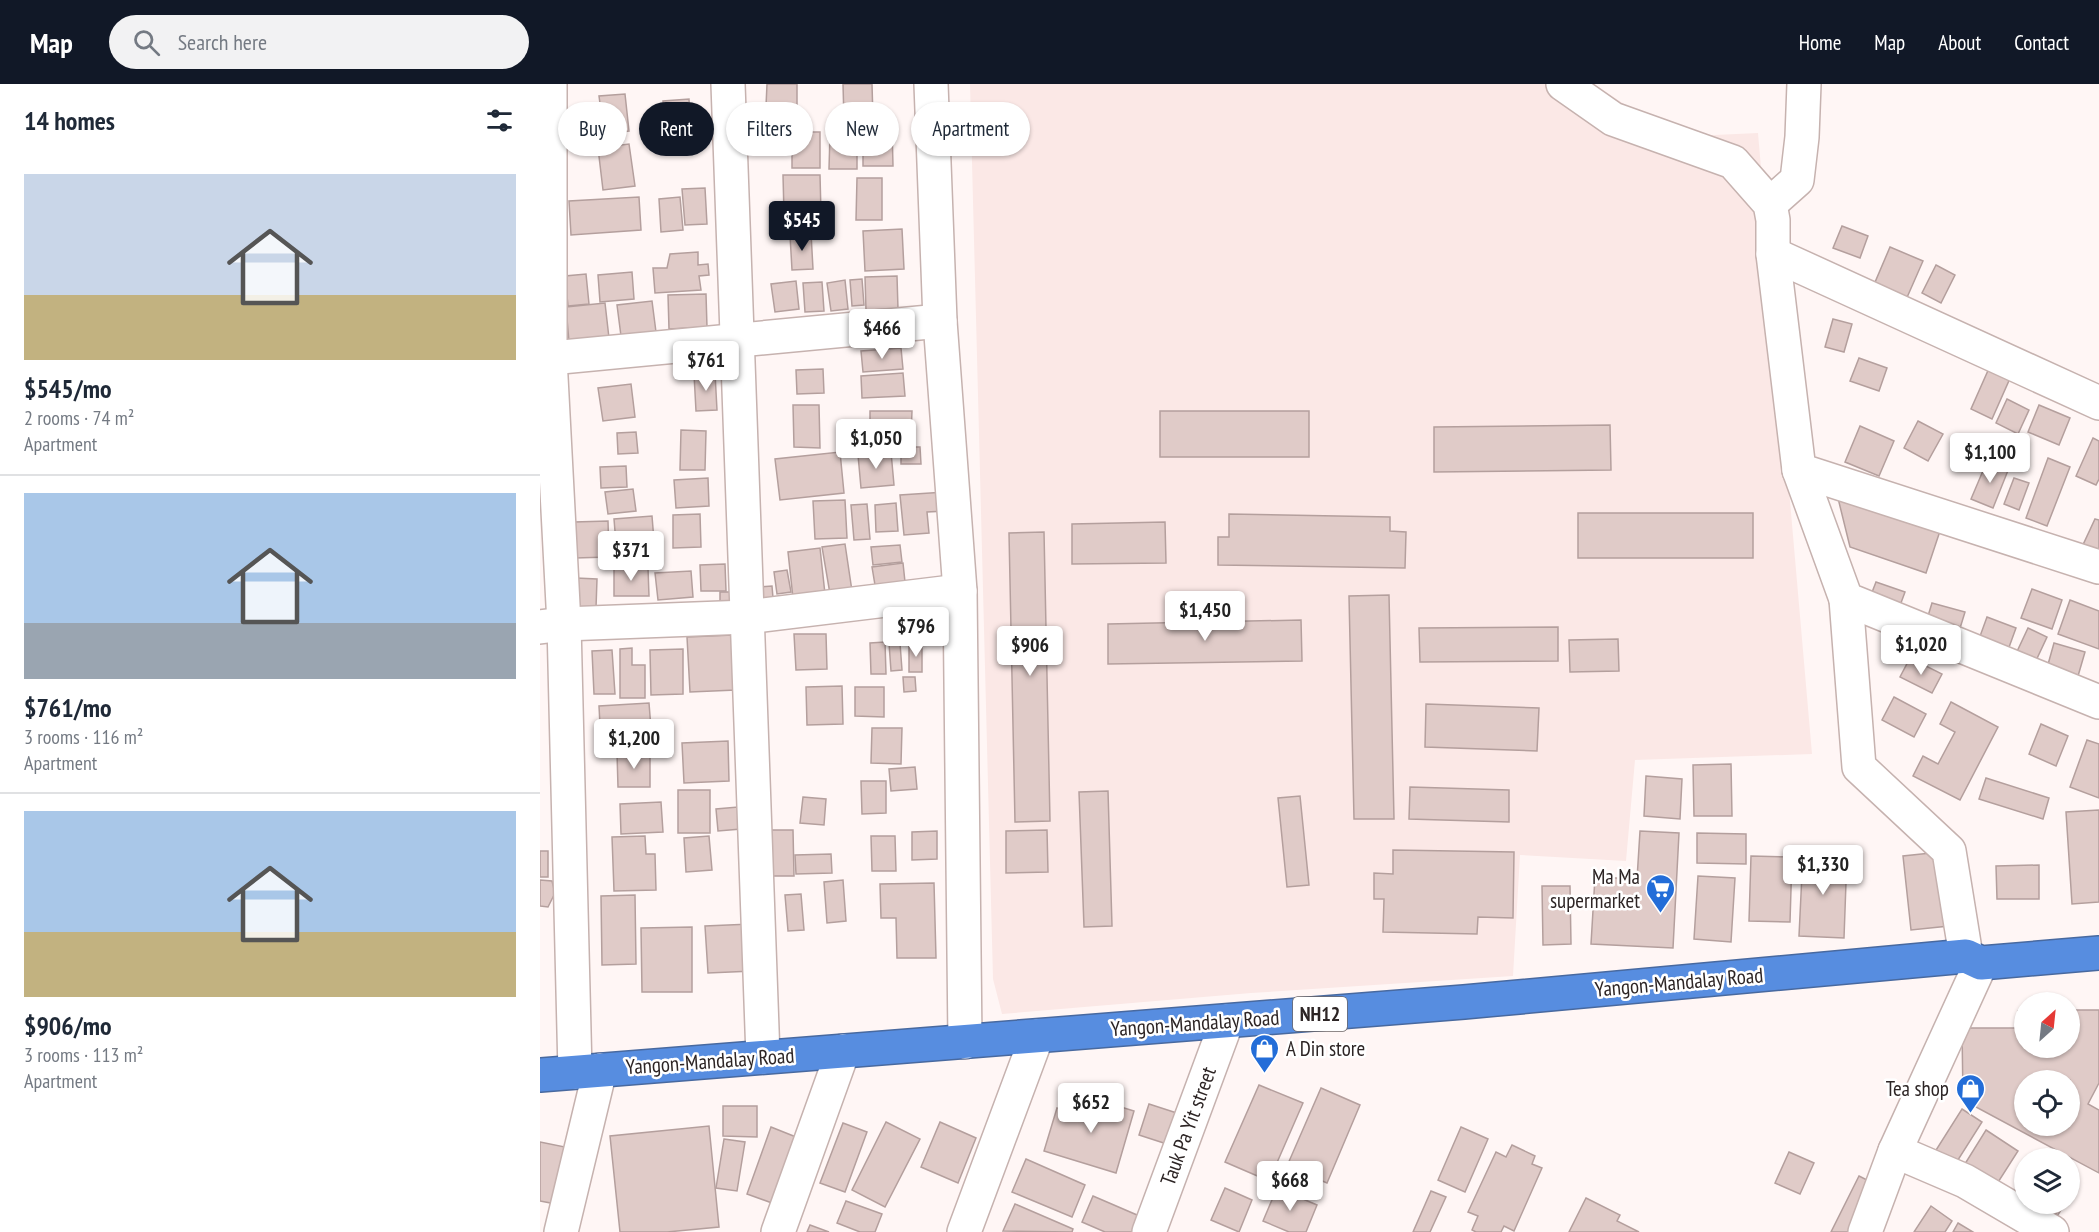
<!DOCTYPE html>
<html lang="en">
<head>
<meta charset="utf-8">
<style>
	:root { --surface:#fff; --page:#f2f2f3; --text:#1f2937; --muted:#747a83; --line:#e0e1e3; --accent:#111827 }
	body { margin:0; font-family:"PT Sans Narrow",sans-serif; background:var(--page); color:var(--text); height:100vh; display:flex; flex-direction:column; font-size:22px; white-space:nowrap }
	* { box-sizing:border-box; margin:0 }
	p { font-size:20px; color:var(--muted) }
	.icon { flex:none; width:33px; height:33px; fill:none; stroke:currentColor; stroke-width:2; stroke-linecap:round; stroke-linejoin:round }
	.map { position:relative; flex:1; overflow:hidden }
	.details { display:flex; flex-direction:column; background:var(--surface); width:540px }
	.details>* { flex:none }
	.hud { position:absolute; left:18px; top:18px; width:570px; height:54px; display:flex; gap:12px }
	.needle { width:39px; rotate:27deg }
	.tools { position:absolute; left:1474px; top:908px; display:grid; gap:12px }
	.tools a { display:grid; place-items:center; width:66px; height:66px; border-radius:50%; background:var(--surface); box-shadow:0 2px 4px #0004; font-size:30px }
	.price { position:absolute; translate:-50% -51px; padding:0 14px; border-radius:6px; background:#fff; color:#222; font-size:20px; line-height:39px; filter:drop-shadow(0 2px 3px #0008) }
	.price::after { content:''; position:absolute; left:50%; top:36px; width:18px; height:14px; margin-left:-9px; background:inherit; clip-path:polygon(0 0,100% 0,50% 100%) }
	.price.on { background:var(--accent); color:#fff }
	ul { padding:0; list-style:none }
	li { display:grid; align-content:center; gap:12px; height:318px; padding:0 24px }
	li+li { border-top:2px solid var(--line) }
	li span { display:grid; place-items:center; height:186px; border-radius:0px; color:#555 }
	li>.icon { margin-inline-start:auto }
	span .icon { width:108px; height:108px; fill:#fffc; stroke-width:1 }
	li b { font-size:26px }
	h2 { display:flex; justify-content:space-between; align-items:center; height:72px; padding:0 24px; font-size:26px }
	.chip { padding:0 21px; border-radius:27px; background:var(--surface); box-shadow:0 2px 4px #0004; font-size:21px; line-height:54px }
	.chip.on { background:var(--accent); color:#fff }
	header { display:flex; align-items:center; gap:36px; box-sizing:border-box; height:84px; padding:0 30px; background:var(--accent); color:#fff }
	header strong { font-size:28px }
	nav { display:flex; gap:33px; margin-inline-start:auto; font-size:21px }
	.search { width:420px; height:54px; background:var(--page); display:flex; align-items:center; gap:15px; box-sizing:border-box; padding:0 21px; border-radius:33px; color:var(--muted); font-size:22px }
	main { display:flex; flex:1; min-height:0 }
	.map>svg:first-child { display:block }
	.built { fill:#fbe8e6 }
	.building { fill:#e0cbc8; stroke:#b49f9d; stroke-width:1.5; fill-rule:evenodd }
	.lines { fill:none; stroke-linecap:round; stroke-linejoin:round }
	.minor-casing { stroke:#c6b2af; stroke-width:36 }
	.highway-casing { stroke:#48699f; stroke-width:36 }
	.minor { stroke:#fff; stroke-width:33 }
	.highway { stroke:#578de0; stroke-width:33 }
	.labels { text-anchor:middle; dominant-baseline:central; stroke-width:5; stroke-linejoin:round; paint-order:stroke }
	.shield { fill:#fff; stroke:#6c6666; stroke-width:1.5 }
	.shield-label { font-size:20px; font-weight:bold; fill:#2d2525 }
	.poi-label { font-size:21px; fill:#2d2525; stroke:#fff; text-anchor:end }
	.street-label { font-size:21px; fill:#2d2525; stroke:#fff }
</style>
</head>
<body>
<header>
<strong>Map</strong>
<div class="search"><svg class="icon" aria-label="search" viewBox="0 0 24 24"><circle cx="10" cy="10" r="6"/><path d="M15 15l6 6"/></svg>Search here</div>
<nav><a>Home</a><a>Map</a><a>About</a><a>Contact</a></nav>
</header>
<main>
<section class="details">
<h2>14 homes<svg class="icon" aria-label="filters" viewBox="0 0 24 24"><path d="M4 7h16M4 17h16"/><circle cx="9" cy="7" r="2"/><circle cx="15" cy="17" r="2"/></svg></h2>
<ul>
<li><span style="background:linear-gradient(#c9d6e8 65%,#c2b280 0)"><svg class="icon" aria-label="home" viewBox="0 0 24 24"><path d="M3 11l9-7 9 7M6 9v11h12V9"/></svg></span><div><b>$545/mo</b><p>2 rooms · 74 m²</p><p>Apartment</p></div></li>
<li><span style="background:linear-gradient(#a9c7e8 70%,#9aa5b1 0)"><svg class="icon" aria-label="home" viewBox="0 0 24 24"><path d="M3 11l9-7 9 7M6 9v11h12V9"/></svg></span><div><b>$761/mo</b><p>3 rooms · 116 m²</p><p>Apartment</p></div></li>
<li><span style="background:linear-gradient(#a9c7e8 65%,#c2b280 0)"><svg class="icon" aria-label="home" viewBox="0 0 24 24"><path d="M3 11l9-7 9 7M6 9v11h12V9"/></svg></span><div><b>$906/mo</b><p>3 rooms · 113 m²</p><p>Apartment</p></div></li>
</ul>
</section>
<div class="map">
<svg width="1559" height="1148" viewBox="0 0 1559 1148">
	<rect width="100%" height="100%" fill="#fff6f5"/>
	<path class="built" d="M430,0h624l42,28 57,24 65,-3 54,621 -177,6 -9,101 -106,-6 -7,121 -262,17 -249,21 -9,-35z"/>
	<g class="building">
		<path d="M227,0h30v22h-31z"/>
		<path d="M303,0h29l1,35 -29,1z"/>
		<path d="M85,10l4,37 -35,4 -2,-23 9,-1 -2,-15z"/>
		<path d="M149,15l2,43 -26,1 -2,-42z"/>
		<path d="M251,28l1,18 -36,1v-18z"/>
		<path d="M323,43h29l1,39h-30z"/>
		<rect x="252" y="48" width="28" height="36"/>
		<path d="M290,50h27v35h-28z"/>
		<path d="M89,60l6,42 -32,4 -5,-42z"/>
		<path d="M243,91h37l1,38 -37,1z"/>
		<path d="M317,94h25v42h-26z"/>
		<path d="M165,104l2,36 -22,1 -3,-36z"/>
		<path d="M99,113l2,33 -70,5 -2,-34z"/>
		<path d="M140,113l3,33 -22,2 -2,-33z"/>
		<path d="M1302,142l26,10 -8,22 -27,-10z"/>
		<path d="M362,145l2,40 -39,2 -2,-40z"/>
		<path d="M271,149l2,36 -21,1 -2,-35z"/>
		<path d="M1350,163l33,14 -18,41 -32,-15z"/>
		<path d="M158,168v13l10,-1 1,11 -10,1 2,14 -46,3 -2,-25h14l3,-14z"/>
		<path d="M1396,181l19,10 -14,28 -19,-10z"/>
		<path d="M92,188l2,27 -34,3 -2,-27z"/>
		<path d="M46,190l3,30 -21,2 -3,-30z"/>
		<path d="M357,192l1,33 -32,1 -1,-33z"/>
		<path d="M322,195l2,26 -12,1 -2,-26z"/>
		<path d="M305,196l3,29 -17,2 -4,-28z"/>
		<path d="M256,197l3,28 -24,3 -4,-28z"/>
		<path d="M282,198l2,29 -19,1 -2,-29z"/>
		<path d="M166,210l1,33 -38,2 -1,-34z"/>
		<path d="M112,217l4,31 -35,4 -4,-31z"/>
		<path d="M65,219l4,35 -40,4 -3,-35z"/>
		<path d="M1293,235l19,5 -8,28 -19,-5z"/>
		<path d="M361,264l2,21 -40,3 -2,-21z"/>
		<path d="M1319,274l28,10 -8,23 -29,-10z"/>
		<path d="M1450,282l21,10 -19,43 -21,-10z"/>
		<path d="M283,285l1,24 -27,1 -1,-24z"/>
		<path d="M175,289l2,37 -21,1 -2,-37z"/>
		<path d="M363,289l2,23 -43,2 -1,-22z"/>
		<path d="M91,300l4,33 -32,4 -5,-33z"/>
		<path d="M1467,315l22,11 -11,24 -22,-11z"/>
		<path d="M253,321h26l1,43 -26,-1z"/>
		<path d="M1499,321l31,13 -11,27 -31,-13z"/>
		<path d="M330,327h42l-1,24h-41z"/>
		<rect x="620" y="327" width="149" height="46"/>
		<path d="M1378,337l25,13 -15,27 -24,-13z"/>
		<path d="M1070,341l1,45 -177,2v-45z"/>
		<path d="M1320,342l34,15 -15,35 -34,-14z"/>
		<path d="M141,346l25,1 -1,39h-25z"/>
		<path d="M96,348l2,21 -20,1 -1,-21z"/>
		<path d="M1553,354l6,3v38l-3,6 -20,-9z"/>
		<path d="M361,363h19l1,17h-20z"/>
		<path d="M300,368l4,41 -64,7 -5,-41z"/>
		<path d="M351,368l3,33 -33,3 -3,-33z"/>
		<path d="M1508,374l22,9 -23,59 -21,-8z"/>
		<path d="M1448,375l21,9 -16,40 -22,-9z"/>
		<path d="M86,382l1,21 -26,1 -1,-21z"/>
		<path d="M168,394l1,28 -33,2 -2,-28z"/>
		<path d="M1474,394l15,5 -10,27 -15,-6z"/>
		<path d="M93,405l3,22 -28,3 -3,-22z"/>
		<path d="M1296,406l106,35 -16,48 -76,-26z"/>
		<path d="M405,408l1,19 -19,1 2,21 -25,2 -4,-40z"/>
		<path d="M305,416l2,38 -32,1 -2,-38z"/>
		<path d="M356,419l2,28 -22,1 -1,-27z"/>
		<path d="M327,420l3,35 -16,1 -3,-35z"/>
		<rect x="1038" y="429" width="175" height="45"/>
		<path d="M160,430l1,33 -28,1v-33z"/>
		<path d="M689,430l161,3v14l16,1 -1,36 -187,-3v-28h11z"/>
		<path d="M112,432l3,37 -38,3 -3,-37z"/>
		<path d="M1555,435l4,1v35l-17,-8z"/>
		<path d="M68,437l1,36 -34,1 -1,-36z"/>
		<path d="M625,438l1,41 -94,1v-40z"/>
		<path d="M504,448l6,289 -35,1 -6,-289z"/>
		<path d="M305,460l7,47 -22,3 -8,-47z"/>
		<path d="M360,461l2,17 -29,3 -2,-18z"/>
		<path d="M280,464l5,46 -32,4 -5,-46z"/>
		<path d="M363,479l2,19 -30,3 -3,-18z"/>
		<path d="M185,480l1,27h-25l-1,-26z"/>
		<path d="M74,484h34l1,28h-35z"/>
		<path d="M247,486l4,22 -14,2 -3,-22z"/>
		<path d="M151,487l2,26 -35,3 -3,-27z"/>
		<path d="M36,494l21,1 -1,29h-21z"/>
		<path d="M1336,498l29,10 -7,19 -29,-11z"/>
		<path d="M232,502l2,24 -15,1 -2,-24z"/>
		<path d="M1492,505l30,11 -10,29 -31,-11z"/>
		<rect x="180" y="508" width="18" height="17"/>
		<path d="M849,511l5,224h-40l-5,-223z"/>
		<path d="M1530,516l29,11v38l-41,-15z"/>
		<path d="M1392,519l33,9 -8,26 -33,-9z"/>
		<path d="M1447,533l29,11 -8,22 -29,-11z"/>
		<path d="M761,536l1,41 -194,3v-40z"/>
		<path d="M1018,543v34l-138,1 -1,-34z"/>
		<path d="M1488,544l19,9 -14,30 -19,-9z"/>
		<path d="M254,550h32l1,35 -31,1z"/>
		<path d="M193,551l3,55 -46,2 -3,-55z"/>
		<path d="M1078,555l1,32 -49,1 -1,-32z"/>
		<path d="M345,558l1,32h-15l-1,-31z"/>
		<path d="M349,559h11l2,27 -11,1z"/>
		<path d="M1514,559l31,9 -7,24 -31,-8z"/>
		<rect x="369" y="560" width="13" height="28"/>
		<path d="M92,564v17h13v33h-25v-49z"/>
		<path d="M143,565v45l-32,1 -1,-45z"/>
		<path d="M72,566l3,44h-21l-2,-43z"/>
		<path d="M1370,574l32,16 -10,19 -32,-16z"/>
		<path d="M363,593h12l1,14 -12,1z"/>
		<path d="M302,602l1,38 -36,1 -1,-38z"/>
		<path d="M315,603h29v30l-29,-1z"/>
		<path d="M1354,613l32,17 -12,23 -32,-17z"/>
		<path d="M1411,618l47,25 -38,73 -47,-24 10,-20 15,8 17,-32 -15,-8z"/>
		<path d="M109,619l3,38 -51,3 -2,-38z"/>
		<path d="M886,620l113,4 -2,43 -112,-4z"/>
		<path d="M1501,640l27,12 -12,30 -27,-12z"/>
		<path d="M332,644h30l-1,36 -30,-1z"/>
		<path d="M1547,656l12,4v54l-29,-11z"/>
		<path d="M188,657l1,40 -45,2 -2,-40z"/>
		<path d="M77,669h33v34h-32z"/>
		<path d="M1191,680l1,52h-38l-1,-51z"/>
		<path d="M375,683l2,22 -26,2 -2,-22z"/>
		<path d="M1106,692l36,3 -2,40 -36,-3z"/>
		<path d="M1446,694l63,20 -6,21 -64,-20z"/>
		<path d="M321,697h25v32l-24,1z"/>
		<path d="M870,703l99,3v32l-100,-3z"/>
		<rect x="138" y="706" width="32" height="43"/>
		<path d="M568,707l4,135 -28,1 -5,-135z"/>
		<path d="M760,712l9,89 -22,2 -9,-89z"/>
		<path d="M263,713l23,2 -2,26 -24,-2z"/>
		<path d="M121,718l2,30 -42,2 -1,-30z"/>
		<path d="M198,723l3,22 -23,2 -2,-22z"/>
		<path d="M1559,726v92l-27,2 -6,-92z"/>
		<path d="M227,746h26l1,46h-26z"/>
		<path d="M507,746l1,42 -42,1v-42z"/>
		<path d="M397,747v28l-25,1v-28z"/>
		<path d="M1100,747l39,2 -6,115 -82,-4 4,-67 42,2z"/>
		<path d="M1157,749l49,1v30l-49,-1z"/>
		<path d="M105,752l1,18h9l1,36 -42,1 -2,-54z"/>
		<path d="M169,752l3,34 -26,2 -2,-34z"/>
		<path d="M331,752h24l1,35h-24z"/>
		<path d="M853,766l121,2 -1,66 -35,-1 -1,17 -94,-2 1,-33h-10v-26l19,1z"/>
		<rect x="0" y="767" width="8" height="26"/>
		<path d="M1400,768l9,74 -38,4 -8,-74z"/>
		<path d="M1263,769l44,2 -3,83 -45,-2z"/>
		<path d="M291,770l1,19 -36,1 -1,-19z"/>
		<path d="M1211,772l41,1 -2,65 -41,-1z"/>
		<path d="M1499,781v34h-42l-1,-33z"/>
		<path d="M1158,792l37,2 -4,64 -37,-3z"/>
		<path d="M0,796l12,1 3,12 -7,14 -8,-1z"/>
		<path d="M303,796l3,41 -19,2 -3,-41z"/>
		<path d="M394,799l2,75h-39l-1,-40h-15l-1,-34z"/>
		<path d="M1002,802h28l1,58 -28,1z"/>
		<path d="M261,810l3,36 -16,1 -3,-36z"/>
		<path d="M95,811l1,69 -34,1 -1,-69z"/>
		<path d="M211,840l2,47 -45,2 -3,-47z"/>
		<path d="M152,843v65h-50l-1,-64z"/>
		<path d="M1530,926h29v73l-11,21 11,6v63l-136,-73 -1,-72h57l-1,-17h7v36h45zM1485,996h45v45h-45z"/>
		<path d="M719,1001l44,18 -34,78 -44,-19z"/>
		<path d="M781,1004l39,17 -33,78 -40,-17z"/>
		<path d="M542,1011l52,16 -18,62 -72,-22 13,-43 19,6z"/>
		<path d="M609,1020l34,11 -10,31 -34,-11z"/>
		<path d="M183,1022h34v31l-34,-1z"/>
		<path d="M1422,1025l20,13 -31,49 -20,-13z"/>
		<path d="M346,1038l34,17 -35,68 -33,-17z"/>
		<path d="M400,1038l36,16 -18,45 -37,-16z"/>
		<path d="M303,1039l24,9 -22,60 -25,-9z"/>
		<path d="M169,1042l10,101 -52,5h-47l-10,-96z"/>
		<path d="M231,1043l25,10 -24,66 -25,-9z"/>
		<path d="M921,1043l27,12 -23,53 -27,-12z"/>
		<path d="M1446,1046l32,21 -23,36 -32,-20z"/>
		<path d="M184,1055l21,3 -8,49 -21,-3z"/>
		<path d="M0,1058l25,5 -9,57 -16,-3z"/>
		<path d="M972,1061l23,11 -3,8 10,4 -28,63 -10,-5 -3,6h-25l-4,-2 6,-14 -10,-4 28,-60 10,5z"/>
		<path d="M1249,1068l25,11 -14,31 -25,-11z"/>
		<path d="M486,1075l59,26 -13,32 -60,-25z"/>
		<path d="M1319,1092l18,9 -22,47h-24z"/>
		<path d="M685,1104l27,12 -13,32 -28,-12z"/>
		<path d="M737,1104l40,17 -11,27h-17l-26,-11z"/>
		<path d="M891,1107l15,6 -16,35h-17z"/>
		<path d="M553,1112l51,22 -6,14h-33l-23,-10z"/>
		<path d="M1046,1114l34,17 -3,6 22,11h-70z"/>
		<path d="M306,1117l36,13 -7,18h-15l-23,-9z"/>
		<path d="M1499,1119h26l-7,12z"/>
		<path d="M475,1120l58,25 -1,3 -69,-1z"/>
		<path d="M1391,1122l21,15 -7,11h-31z"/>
		<path d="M1418,1139l15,9h-20z"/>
		<path d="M270,1141l19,7h-22z"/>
	</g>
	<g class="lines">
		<defs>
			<g id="minor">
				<path d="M10,0v274l14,266 11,448"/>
				<path d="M188,0l35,973"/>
				<path d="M391,0l9,237 20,270 5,451"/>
				<path d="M1023,0l50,35 120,43 37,42 3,16v34l26,216 300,97"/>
				<path d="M1230,120l27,-24 5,-43 2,-53"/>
				<path d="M1233,170l326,149"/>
				<path d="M0,275l400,-38"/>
				<path d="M1259,386l47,129 253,103"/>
				<path d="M1306,515l13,168 90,84 17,105"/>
				<path d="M0,543l24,-3 183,-7 213,-26"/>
				<path d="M1355,1067l70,30 87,51"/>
				<path d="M21,1148l39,-162"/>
				<path d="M238,1148l65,-181"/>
				<path d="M424,1148l73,-196"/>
				<path d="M609,1148l78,-211"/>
				<path d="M1325,1148l30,-81 86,-188"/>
			</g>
			<path id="highway" d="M0,991l924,-73 502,-46 15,7 118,-10"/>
		</defs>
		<use href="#minor" class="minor-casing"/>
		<use href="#highway" class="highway-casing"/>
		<use href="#minor" class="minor"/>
		<use href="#highway" class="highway"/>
	</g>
	<defs>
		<symbol id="supermarket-pin" viewBox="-11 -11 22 30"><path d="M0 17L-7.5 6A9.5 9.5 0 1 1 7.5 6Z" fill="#236dd8" stroke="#fff"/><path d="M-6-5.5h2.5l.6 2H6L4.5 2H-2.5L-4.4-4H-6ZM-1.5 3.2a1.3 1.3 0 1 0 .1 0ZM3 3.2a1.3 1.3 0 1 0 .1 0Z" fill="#fff"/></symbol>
		<symbol id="shop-pin" viewBox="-11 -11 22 30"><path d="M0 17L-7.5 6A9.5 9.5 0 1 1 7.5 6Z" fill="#236dd8" stroke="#fff"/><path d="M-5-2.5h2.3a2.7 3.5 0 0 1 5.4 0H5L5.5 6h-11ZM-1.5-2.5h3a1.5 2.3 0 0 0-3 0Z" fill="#fff"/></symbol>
	</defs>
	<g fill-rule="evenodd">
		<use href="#supermarket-pin" x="1104" y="788" width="33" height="45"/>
		<use href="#shop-pin" x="708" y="948" width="33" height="45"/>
		<use href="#shop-pin" x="1414" y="988" width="33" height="45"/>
	</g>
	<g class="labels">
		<rect class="shield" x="753" y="913" width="54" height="34" rx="4.5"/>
		<g class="shield-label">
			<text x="780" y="930">NH12</text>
		</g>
		<g class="poi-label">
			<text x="1100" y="792">Ma Ma<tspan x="1100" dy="24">supermarket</tspan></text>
			<text x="746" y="964" text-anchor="start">A Din store</text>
			<text x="1409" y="1004">Tea shop</text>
		</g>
		<g class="street-label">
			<text transform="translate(1139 898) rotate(-5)">Yangon-Mandalay Road</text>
			<text transform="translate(655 939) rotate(-4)">Yangon-Mandalay Road</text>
			<text transform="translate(170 977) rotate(-4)">Yangon-Mandalay Road</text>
			<text transform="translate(648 1042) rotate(-70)">Tauk Pa Yit street</text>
		</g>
	</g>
</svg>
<div class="tools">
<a><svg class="needle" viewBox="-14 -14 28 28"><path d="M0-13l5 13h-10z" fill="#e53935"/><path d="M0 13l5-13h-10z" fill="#747a83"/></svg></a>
<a><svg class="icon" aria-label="locate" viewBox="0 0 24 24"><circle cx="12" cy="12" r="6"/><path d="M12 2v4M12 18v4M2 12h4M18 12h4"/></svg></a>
<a><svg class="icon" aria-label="layers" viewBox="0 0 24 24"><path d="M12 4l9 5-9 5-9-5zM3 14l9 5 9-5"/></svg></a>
</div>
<b class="price on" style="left:262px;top:168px">$545</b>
<b class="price" style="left:342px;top:276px">$466</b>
<b class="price" style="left:166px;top:308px">$761</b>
<b class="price" style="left:336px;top:386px">$1,050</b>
<b class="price" style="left:1450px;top:400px">$1,100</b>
<b class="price" style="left:91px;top:498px">$371</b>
<b class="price" style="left:665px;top:558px">$1,450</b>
<b class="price" style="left:376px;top:574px">$796</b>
<b class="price" style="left:1381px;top:592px">$1,020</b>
<b class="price" style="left:490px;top:593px">$906</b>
<b class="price" style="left:94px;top:686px">$1,200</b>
<b class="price" style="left:1283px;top:812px">$1,330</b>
<b class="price" style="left:551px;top:1050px">$652</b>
<b class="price" style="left:750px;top:1128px">$668</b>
<div class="hud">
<a class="chip">Buy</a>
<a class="chip on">Rent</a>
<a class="chip">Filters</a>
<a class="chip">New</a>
<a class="chip">Apartment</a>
</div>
</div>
</main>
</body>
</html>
